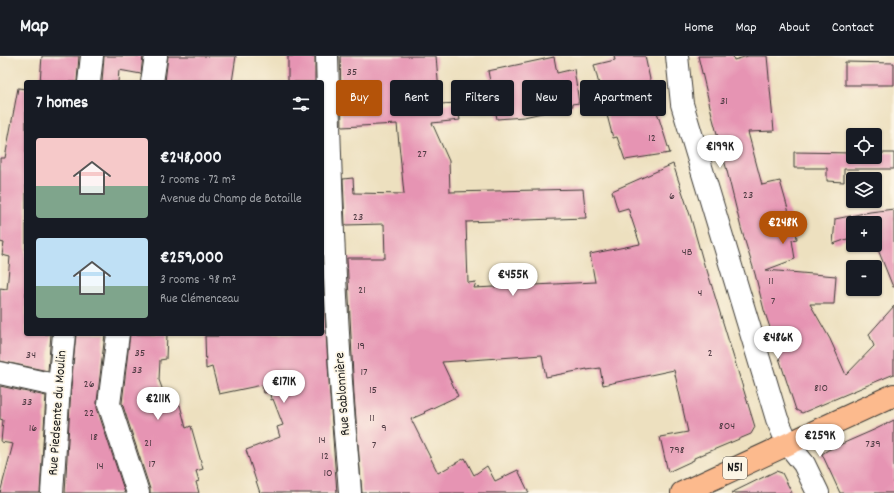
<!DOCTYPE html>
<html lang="en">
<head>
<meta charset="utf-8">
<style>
	:root { --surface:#171b24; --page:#20242c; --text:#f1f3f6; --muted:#9ea1a6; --line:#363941; --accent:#b45309 }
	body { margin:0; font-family:Dekko,sans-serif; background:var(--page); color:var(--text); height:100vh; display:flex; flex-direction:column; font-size:15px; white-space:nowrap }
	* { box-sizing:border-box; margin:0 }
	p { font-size:13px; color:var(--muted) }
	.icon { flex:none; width:22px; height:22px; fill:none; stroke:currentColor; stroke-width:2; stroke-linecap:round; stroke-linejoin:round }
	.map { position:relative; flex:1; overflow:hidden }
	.sheet { position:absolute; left:24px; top:24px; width:300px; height:256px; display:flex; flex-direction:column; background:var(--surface); border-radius:4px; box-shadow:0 1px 3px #0004 }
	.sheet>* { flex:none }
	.hud { position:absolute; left:336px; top:24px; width:380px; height:36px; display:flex; gap:8px }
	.fabs { position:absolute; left:846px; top:72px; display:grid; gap:8px }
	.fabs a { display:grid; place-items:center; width:36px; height:36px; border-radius:4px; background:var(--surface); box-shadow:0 1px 3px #0004; font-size:20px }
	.price { position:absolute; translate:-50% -34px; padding:0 9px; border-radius:14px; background:#fff; color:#222; font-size:13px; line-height:26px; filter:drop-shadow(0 1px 2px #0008) }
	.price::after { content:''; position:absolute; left:50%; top:24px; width:12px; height:9px; margin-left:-6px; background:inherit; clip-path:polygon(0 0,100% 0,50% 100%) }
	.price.selected { background:var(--accent); color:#fff }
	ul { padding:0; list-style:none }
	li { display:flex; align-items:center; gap:12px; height:100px; padding:0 12px }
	li span { display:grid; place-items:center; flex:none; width:112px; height:80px; border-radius:4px; color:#555 }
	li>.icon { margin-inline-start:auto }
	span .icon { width:48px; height:48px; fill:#fffc; stroke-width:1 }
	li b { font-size:17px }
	h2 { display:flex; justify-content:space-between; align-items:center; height:48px; padding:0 12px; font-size:17px }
	.tag { padding:0 14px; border-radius:4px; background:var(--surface); box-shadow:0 1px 3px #0004; font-size:14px; line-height:36px }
	.tag.selected { background:var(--accent); color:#fff }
	header { display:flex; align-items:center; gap:24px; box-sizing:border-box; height:56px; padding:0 20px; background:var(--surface); border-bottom:1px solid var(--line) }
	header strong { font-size:19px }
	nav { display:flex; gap:22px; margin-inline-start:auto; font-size:14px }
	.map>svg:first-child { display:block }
	.building { fill:#e694b3 }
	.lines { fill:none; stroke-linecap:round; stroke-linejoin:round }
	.minor-casing { stroke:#3b3934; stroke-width:24 }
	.tertiary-casing { stroke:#3b3934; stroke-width:24 }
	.primary-casing { stroke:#3b3934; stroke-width:24 }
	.minor { stroke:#fff; stroke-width:22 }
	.tertiary { stroke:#fff; stroke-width:22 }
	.primary { stroke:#fcba8d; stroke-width:22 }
	.labels { text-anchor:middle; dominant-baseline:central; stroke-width:3.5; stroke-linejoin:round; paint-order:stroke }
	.number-label { font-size:12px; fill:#4e3a42 }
	.shield { fill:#fcf5e5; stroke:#5f5d58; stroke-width:1 }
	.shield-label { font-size:13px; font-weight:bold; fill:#1c1c1c }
	.street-label { font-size:14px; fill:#1c1c1c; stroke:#fcf5e5 }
</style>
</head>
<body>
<header>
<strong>Map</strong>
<nav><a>Home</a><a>Map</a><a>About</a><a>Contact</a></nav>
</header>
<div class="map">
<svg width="894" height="437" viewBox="0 0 894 437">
	<rect width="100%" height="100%" fill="#fcf5e5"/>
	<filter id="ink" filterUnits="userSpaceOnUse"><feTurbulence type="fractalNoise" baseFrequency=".025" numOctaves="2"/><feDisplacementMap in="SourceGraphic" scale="8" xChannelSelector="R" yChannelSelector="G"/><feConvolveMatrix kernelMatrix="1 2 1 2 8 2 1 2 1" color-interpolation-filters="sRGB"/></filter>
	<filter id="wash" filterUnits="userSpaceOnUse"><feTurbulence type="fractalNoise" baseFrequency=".012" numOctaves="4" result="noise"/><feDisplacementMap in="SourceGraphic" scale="16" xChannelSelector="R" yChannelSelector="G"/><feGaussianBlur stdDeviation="0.9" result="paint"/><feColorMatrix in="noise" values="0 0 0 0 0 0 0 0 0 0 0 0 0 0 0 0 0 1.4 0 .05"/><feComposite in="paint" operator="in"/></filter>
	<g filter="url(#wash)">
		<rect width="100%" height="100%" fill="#ede0bf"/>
		<g id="blocks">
			<g class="building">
				<path d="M42,0h37l-2,26h-37z"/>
				<path d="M104,0h39l-2,18 -22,-4 -1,12h-16z"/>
				<path d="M168,0h68l-4,26h-67z"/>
				<rect x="288" y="0" width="27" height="26"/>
				<path d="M340,0h96l4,48 17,-1 3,17 -28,3 17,38 1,31 133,-3 3,29 -120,4 2,61 8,-1 -2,6 121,-6 -5,-28 50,-10 -12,-36 -10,3 -6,-20 61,-27 17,51 15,53 1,-1 49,160 -4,7 -57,24v2l-26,12 -8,-35 28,-5 -14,-62 -71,15 -3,-17 -13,2v-1l-41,8 -4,-22 -100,7 16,34 -34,16 1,1 -14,6 27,54 27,-15 9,17 13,-9 8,15 23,-11 11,23h-167l-8,-98 -7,-137h38l-1,-34 -39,1 -2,-46 10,-1 1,15 50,1 -7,-70 -55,3z"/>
				<path d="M614,0h31l12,56 13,41 -45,7 -8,-23 -4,1 -19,-73 21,-5z"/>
				<path d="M698,0h35l1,4 14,-4h19l7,75 -26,1 14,53 18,-4 12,42 3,-1 2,17 -5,1 3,19 -29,11 70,6 -2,28h-24l20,35 16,36 28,-29 -5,-12 25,-28v68l-92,39 -6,-3 -17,-52 1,-1 -16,-47 -9,-36 -14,-46 -15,-61 -13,-48z"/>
				<path d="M554,1l3,16 17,-4 5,34 -7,1 1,2 -49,11 -27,2 -9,-48z"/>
				<path d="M845,6l49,1v22h-49z"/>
				<path d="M18,32l8,1v245h25l-3,37 -48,-10v-73l7,1 3,-32 -8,-2 2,-12 -4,-1v-84h5z"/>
				<path d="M794,96l59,1v4h22v-4h19v16h-50v13l-17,-1v-13h-33z"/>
				<path d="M894,153v78h-1l-18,-45v-19h-22v14l-20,7 2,-25 35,-7z"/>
				<path d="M322,212l8,129 7,96h-77l-14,-43 34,-13 -3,-10 6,-2 -10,-26 -2,1 -1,-8 -6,1 -2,-8 -43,9 -7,-27 -6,2 -1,-33h13v-2h104z"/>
				<path d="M76,278h29l-8,68v6l28,85h-60l6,-106z"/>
				<path d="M130,278h37l-1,25 -6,1 -1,20 7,19 14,6 6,23 5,-2 12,43 -7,2 3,10 -3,1 3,11h-49v-4l-28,-86z"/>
				<path d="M0,330l46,10 -6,97h-40l13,-49 -12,-2 2,-22 -3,-1z"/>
				<path d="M894,364v73h-54l-18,-39 6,-4 48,-21z"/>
				<path d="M776,415l6,2 10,20h-61z"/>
			</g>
		</g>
	</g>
	<g filter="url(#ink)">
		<use href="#blocks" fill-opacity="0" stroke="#3b3934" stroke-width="1"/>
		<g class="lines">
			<defs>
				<g id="minor">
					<path d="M327,0c3,113 7,227 15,340 2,32 6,65 8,97"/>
					<path d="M89,26l3,-26"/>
					<path d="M152,26l4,-26"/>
					<path d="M118,278l-9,70 29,89"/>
					<path d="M0,317l59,13"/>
					<path d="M788,388l16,20 14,29"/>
					<path d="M52,437l7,-107 5,-52"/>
				</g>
				<path id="tertiary" d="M677,0l5,48 95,315 11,25"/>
				<path id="primary" d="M682,437l212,-98"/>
			</defs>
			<use href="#minor" class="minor-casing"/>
			<use href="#tertiary" class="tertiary-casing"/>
			<use href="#primary" class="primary-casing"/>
			<use href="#minor" class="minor"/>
			<use href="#tertiary" class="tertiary"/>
			<use href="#primary" class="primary"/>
		</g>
	</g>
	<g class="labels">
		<g class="number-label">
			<text x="352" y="16">35</text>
			<text x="724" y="45">31</text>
			<text x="652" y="82">12</text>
			<text x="422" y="98">27</text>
			<text x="748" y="139">23</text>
			<text x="672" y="140">6</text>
			<text x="358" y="161">23</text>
			<text x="687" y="196">4B</text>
			<text x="771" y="225">11</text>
			<text x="362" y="234">21</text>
			<text x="700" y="237">4</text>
			<text x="773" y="245">7</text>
			<text x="361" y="290">19</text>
			<text x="140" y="297">35</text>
			<text x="710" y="297">2</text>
			<text x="31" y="299">34</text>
			<text x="137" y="314">33</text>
			<text x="364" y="316">17</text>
			<text x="89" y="328">26</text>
			<text x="821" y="332">810</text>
			<text x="373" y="334">15</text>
			<text x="27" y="346">33</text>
			<text x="89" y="357">22</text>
			<text x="372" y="362">11</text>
			<text x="727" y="370">804</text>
			<text x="33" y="372">16</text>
			<text x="384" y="372">9</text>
			<text x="94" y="381">18</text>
			<text x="322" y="384">14</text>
			<text x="148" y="387">21</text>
			<text x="873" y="388">739</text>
			<text x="374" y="389">7</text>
			<text x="677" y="394">798</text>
			<text x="325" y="400">12</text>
			<text x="152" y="408">17</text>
			<text x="100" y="410">14</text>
			<text x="328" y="417">10</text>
		</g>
		<rect class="shield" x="723" y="401" width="24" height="22" rx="3"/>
		<g class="shield-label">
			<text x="735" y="412">N51</text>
		</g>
		<g class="street-label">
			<text transform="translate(343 338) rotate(-94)">Rue Sablonnière</text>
			<text transform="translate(58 357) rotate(-86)">Rue Piedsente du Moulin</text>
		</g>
	</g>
</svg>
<div class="fabs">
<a><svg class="icon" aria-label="locate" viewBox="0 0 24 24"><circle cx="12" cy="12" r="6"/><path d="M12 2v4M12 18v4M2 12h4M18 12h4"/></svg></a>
<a><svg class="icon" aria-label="layers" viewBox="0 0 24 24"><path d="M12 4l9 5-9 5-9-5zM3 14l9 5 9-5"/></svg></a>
<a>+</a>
<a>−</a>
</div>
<b class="price" style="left:720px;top:113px">€199K</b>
<b class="price selected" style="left:783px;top:189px">€248K</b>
<b class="price" style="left:513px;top:241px">€455K</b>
<b class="price" style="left:778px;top:304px">€486K</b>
<b class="price" style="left:284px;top:348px">€171K</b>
<b class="price" style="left:158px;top:365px">€211K</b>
<b class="price" style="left:820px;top:402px">€259K</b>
<div class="hud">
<a class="tag selected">Buy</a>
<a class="tag">Rent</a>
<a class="tag">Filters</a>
<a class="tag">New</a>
<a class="tag">Apartment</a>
</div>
<section class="sheet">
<h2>7 homes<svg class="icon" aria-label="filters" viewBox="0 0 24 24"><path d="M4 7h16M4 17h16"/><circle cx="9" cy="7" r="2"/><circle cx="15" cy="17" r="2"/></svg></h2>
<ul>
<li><span style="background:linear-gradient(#f6c9c9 60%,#7fa58c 0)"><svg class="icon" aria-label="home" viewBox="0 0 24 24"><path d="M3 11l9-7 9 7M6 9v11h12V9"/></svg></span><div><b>€248,000</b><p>2 rooms · 72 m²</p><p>Avenue du Champ de Bataille</p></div></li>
<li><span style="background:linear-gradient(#bfe0f5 60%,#7fa58c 0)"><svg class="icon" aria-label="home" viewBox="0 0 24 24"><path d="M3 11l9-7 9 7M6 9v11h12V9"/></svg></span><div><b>€259,000</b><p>3 rooms · 98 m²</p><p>Rue Clémenceau</p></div></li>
</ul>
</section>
</div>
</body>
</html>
